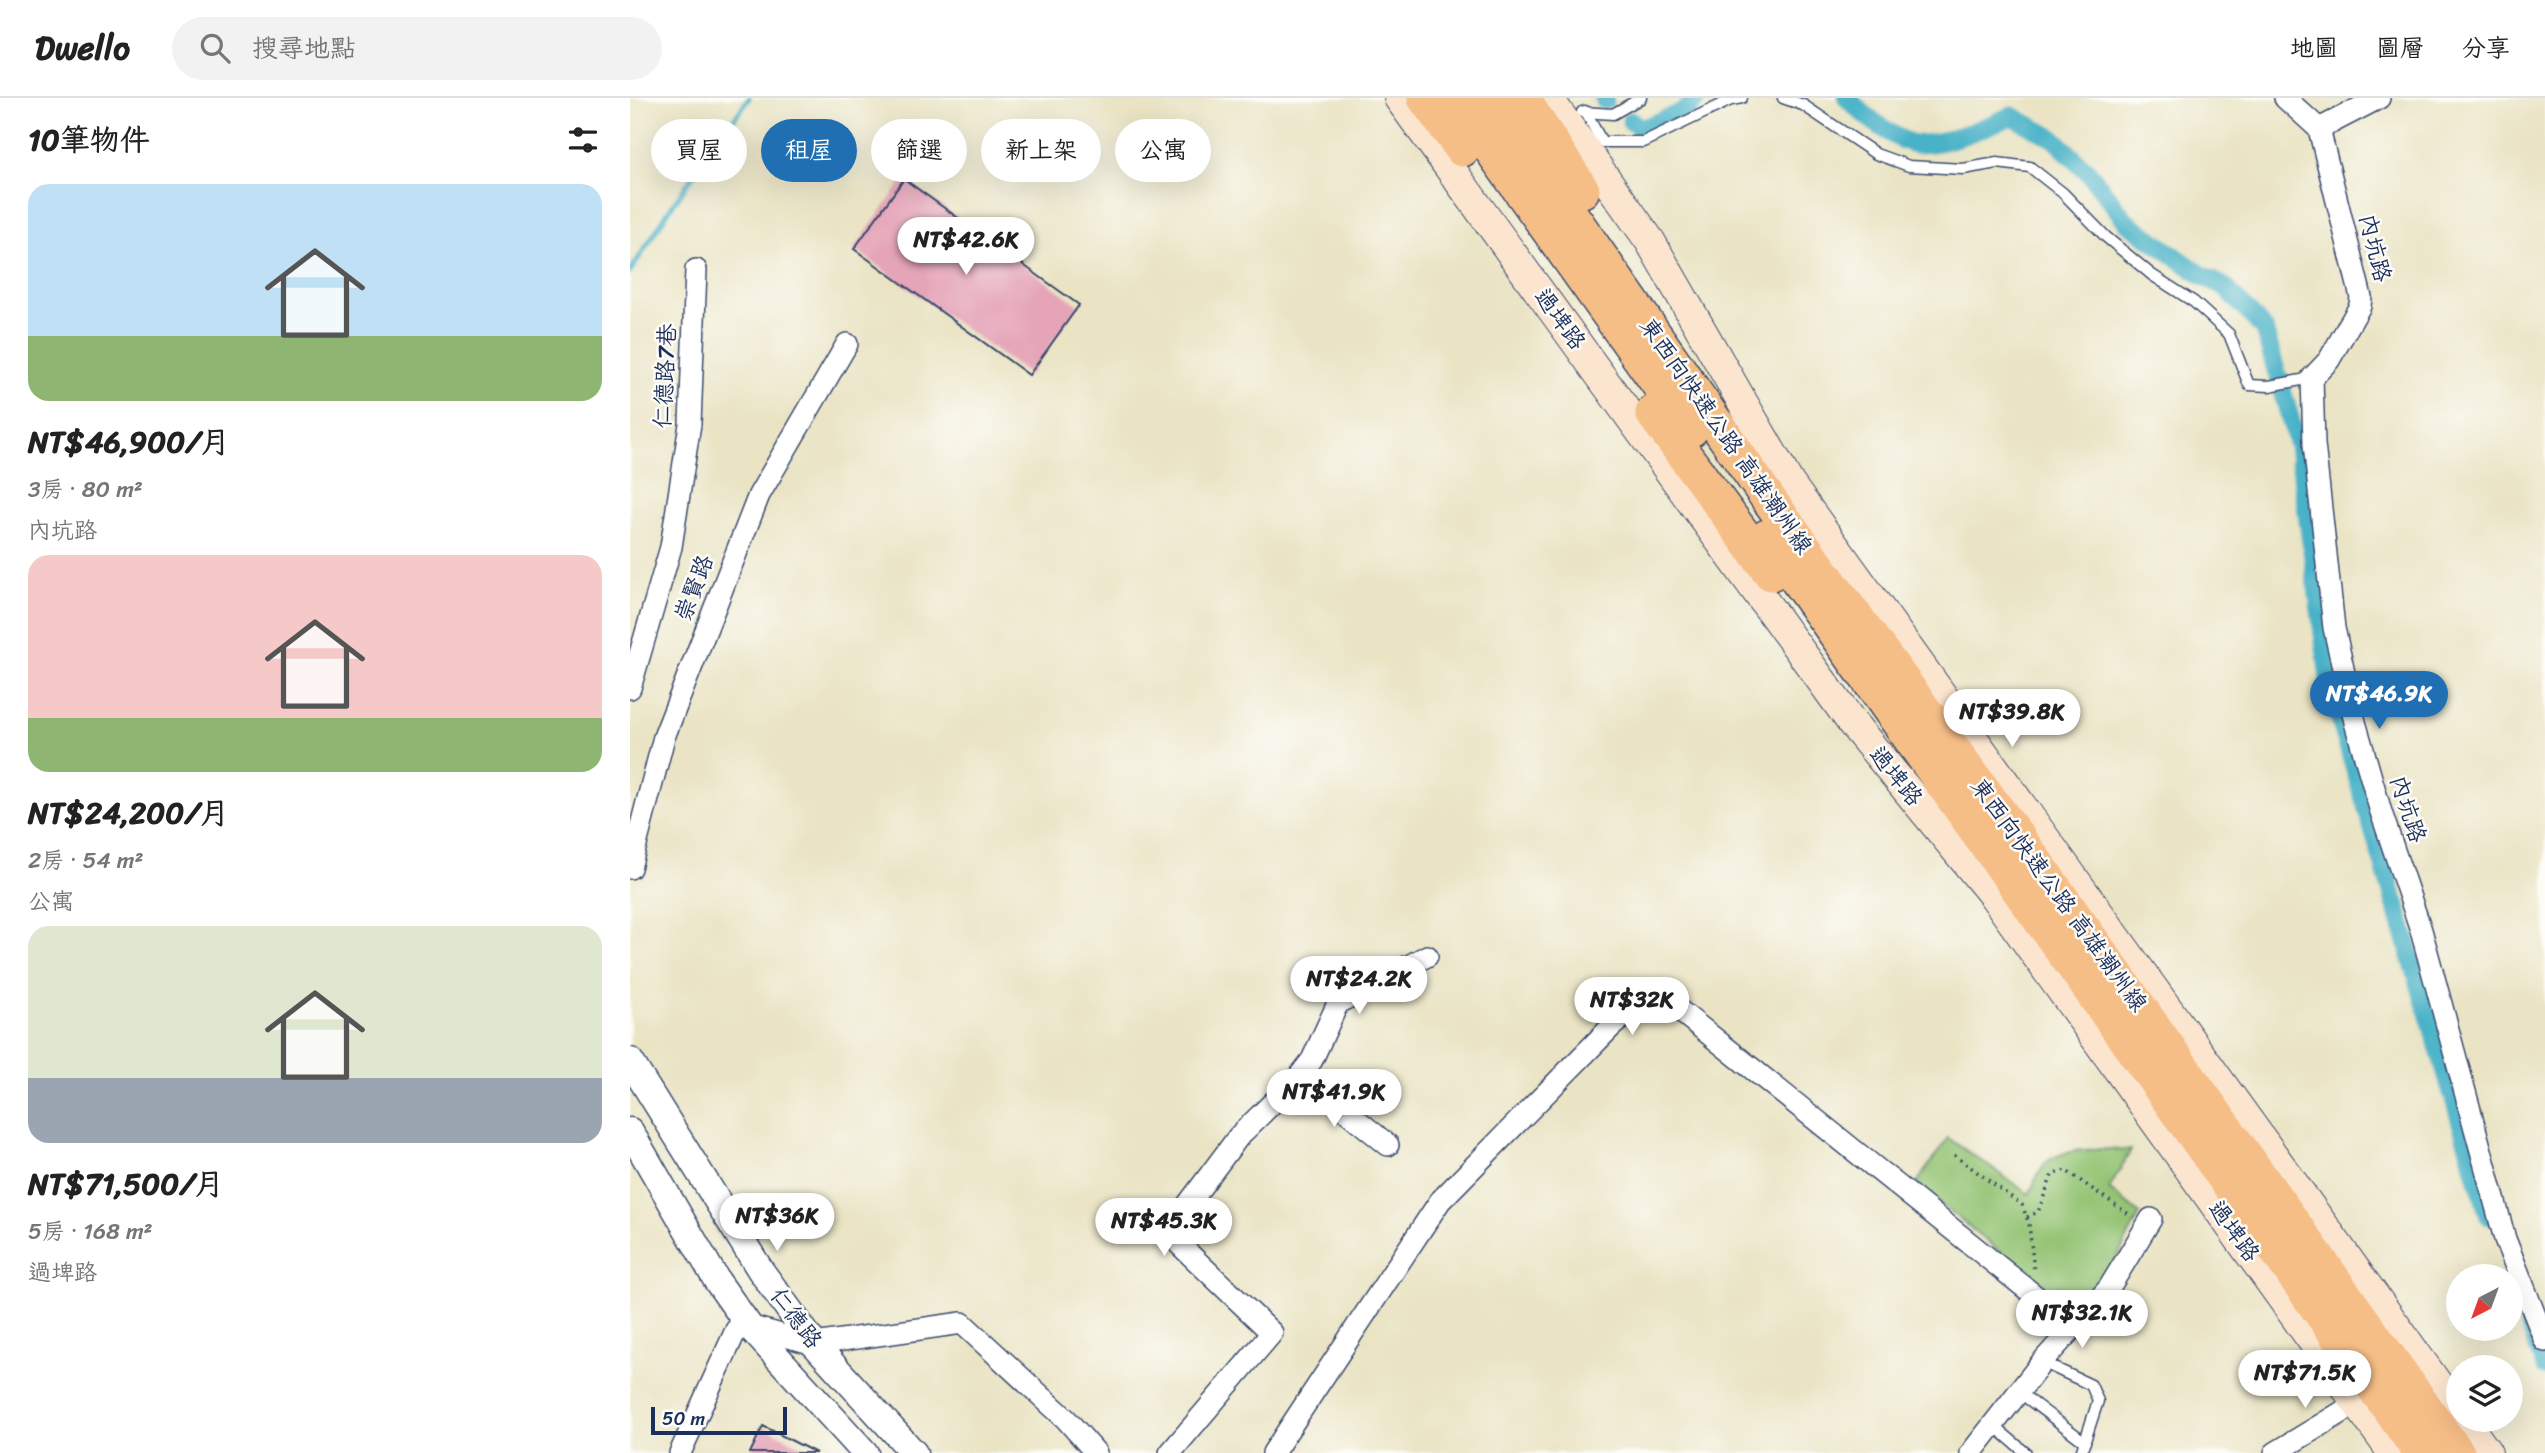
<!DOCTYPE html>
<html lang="zh-TW">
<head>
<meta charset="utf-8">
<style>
	:root { --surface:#fff; --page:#f2f2f2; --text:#222; --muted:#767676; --line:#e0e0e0; --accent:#1f6fb2 }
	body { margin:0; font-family:Sriracha,"LXGW WenKai TC",sans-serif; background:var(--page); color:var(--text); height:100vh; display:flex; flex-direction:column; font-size:26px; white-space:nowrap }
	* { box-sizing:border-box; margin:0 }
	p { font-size:23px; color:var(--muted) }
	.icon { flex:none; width:38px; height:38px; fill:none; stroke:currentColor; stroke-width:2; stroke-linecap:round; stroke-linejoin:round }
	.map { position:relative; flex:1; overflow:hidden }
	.details { display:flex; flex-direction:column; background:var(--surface); width:630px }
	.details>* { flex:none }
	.top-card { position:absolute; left:21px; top:21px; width:665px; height:63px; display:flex; gap:14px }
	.needle { width:46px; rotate:221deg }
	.tools { position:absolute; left:1816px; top:1166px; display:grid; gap:14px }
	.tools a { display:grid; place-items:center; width:77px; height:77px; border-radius:50%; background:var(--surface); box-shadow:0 7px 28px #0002; font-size:35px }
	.scale { position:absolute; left:21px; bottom:18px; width:136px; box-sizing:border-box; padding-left:7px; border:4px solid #1b2f5e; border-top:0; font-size:19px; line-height:24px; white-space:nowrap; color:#1b2f5e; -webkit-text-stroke:5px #fdfcf7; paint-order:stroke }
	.price { position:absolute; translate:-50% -60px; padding:0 16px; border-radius:24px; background:#fff; color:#222; font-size:23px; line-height:46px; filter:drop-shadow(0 2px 4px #0008) }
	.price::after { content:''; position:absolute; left:50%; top:42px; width:21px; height:16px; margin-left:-10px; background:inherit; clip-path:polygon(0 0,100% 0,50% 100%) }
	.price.current { background:var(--accent); color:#fff }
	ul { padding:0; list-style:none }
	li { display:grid; align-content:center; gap:14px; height:371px; padding:0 28px }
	li span { display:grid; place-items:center; height:217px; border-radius:21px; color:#555 }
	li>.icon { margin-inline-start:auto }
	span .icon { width:126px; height:126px; fill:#fffc; stroke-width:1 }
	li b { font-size:30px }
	h2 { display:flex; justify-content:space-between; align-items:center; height:84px; padding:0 28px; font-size:30px }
	.tag { padding:0 24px; border-radius:32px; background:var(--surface); box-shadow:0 7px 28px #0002; font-size:24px; line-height:63px }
	.tag.current { background:var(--accent); color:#fff }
	header { display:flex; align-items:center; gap:42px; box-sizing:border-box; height:98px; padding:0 35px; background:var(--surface); border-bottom:2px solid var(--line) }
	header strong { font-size:33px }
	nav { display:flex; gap:38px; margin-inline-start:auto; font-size:24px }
	.search { width:490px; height:63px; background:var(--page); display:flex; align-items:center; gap:18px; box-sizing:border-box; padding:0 24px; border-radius:38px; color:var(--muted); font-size:26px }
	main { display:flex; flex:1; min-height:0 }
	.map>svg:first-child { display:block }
	.green { fill:#93c372; stroke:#577968; stroke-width:2 }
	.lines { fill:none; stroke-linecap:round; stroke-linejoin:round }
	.stream { stroke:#49b2c8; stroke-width:5 }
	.canal { stroke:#49b2c8; stroke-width:19 }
	.building { fill:#e5a4b8 }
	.service-casing { stroke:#3a4a6d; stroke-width:13 }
	.minor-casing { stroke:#3a4a6d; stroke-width:24 }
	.tertiary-casing { stroke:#3a4a6d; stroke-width:29 }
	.secondary-casing { stroke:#3a4a6d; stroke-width:32 }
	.trunk-casing { stroke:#3a4a6d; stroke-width:38 }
	.path { stroke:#3a4a6d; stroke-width:3.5; stroke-dasharray:2 5; stroke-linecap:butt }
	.service { stroke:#fff; stroke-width:10 }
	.minor { stroke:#fff; stroke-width:21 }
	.tertiary { stroke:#fff; stroke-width:26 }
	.secondary { stroke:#fbe5cf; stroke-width:30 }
	.trunk { stroke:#f6be87; stroke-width:35 }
	.labels { text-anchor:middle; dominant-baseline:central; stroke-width:5; stroke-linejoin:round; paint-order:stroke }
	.street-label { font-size:23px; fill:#1b2f5e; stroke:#fdfcf7 }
</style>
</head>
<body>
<header>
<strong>Dwello</strong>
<div class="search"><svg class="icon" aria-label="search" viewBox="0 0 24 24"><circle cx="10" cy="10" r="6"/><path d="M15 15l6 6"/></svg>搜尋地點</div>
<nav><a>地圖</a><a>圖層</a><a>分享</a></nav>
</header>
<main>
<section class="details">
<h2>10筆物件<svg class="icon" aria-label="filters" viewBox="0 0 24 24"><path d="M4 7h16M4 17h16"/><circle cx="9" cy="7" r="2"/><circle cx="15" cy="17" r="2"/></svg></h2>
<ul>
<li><span style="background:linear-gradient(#bfe0f5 70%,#8fb573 0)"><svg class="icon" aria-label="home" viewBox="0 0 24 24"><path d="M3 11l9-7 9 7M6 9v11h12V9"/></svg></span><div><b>NT$46,900/月</b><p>3房 · 80 m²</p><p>內坑路</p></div></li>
<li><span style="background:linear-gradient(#f6c9c9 75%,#8fb573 0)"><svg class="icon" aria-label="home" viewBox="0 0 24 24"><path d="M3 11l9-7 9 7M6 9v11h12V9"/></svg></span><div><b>NT$24,200/月</b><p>2房 · 54 m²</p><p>公寓</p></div></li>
<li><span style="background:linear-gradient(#dfe7d0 70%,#9aa5b1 0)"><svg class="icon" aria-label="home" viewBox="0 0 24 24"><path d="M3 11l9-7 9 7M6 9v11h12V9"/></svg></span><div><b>NT$71,500/月</b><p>5房 · 168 m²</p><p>過埤路</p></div></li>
</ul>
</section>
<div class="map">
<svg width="1915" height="1355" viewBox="0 0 1915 1355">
	<rect width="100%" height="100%" fill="#fdfcf7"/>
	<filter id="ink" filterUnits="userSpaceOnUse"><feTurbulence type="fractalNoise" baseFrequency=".0143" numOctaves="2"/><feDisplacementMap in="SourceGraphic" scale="14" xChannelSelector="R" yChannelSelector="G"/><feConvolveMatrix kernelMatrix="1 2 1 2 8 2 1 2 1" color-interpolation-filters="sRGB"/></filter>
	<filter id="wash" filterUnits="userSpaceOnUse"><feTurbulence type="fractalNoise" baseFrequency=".00686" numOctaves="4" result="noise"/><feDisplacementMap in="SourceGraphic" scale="28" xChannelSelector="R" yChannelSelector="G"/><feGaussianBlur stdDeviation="1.57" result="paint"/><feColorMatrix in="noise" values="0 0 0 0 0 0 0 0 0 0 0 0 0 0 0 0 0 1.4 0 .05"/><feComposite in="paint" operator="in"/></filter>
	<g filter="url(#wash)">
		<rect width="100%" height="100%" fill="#eae4c5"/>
		<path class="green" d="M1318,1040l81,56c5,-9 9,-22 16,-30 17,-18 64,-15 86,-14l-22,39 31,25 -34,65 -29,20 -20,-13 -8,5 -133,-107z"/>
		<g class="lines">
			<path class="stream" d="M0,174l43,-68 76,-106"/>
			<g class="canal">
				<path d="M974,0l1,2"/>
				<path d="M1217,0c13,14 52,46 71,46 32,0 65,-17 94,-28l41,22 35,34 39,50 76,54 22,11 39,42 34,116 32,241 159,530"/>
				<path d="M1001,23l10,8 44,-18 12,-13"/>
				<path d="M1899,1226l16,42"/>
			</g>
		</g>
		<g id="blocks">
			<g class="building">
				<path d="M274,81l175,126 -50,70 -175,-126z"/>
				<path d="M133,1328l53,27h-66z"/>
			</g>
		</g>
	</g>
	<g filter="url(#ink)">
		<use href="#blocks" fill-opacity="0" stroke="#3a4a6d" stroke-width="2"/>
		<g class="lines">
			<defs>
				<g id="service">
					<path d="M1153,0l20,7 73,49 33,12 54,3 34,-6 33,4 33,26 43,44 46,38 42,27 35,32 20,51 20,1 43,-8"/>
					<path d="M955,13l17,31h41l88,-42 11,-2"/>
					<path d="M952,14l31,2 28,-16"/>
					<path d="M1412,1264l49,23 7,16 -17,52"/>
					<path d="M1389,1294l66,50"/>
					<path d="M1363,1327l33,28"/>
				</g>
				<g id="minor">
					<path d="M1655,0l34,31 42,168 -1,9 -31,54 -17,18 2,66 20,184 21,94 26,90 40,118 84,309 40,102"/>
					<path d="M1689,31l60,-31"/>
					<path d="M0,590l41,-141 19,-123 6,-154"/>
					<path d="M0,770l34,-131 95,-242 88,-151"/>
					<path d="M668,980l23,6 20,23 47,38"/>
					<path d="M50,1355l56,-123 13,-4 65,18 148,-21 104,96 30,34"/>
					<path d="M540,1355l102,-120 -92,-88 -9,-18 68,-91 59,-58 14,-18 26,-57 89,-47"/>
					<path d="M643,1355l167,-252 171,-174 40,-33 13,4 410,329"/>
					<path d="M1341,1355l71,-91 67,-74 42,-69"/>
					<path d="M1645,1355l82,-50"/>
				</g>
				<g id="tertiary">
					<path d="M0,963l131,210 53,73 100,109"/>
					<path d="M0,1033l87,150 32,45 116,127"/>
				</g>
				<g id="secondary">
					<path d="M769,0l454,626 141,172 399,557"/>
					<path d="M918,0l102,143 139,242 670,931"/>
					<path d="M1833,1321l24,34"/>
				</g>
				<g id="trunk">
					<path d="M795,0l37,51"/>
					<path d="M825,0l236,331"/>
					<path d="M859,0l279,400 270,367 419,588"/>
					<path d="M892,0l60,92"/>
					<path d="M1023,315l118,160"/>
					<path d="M1137,439l654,916"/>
				</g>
			</defs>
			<use href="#service" class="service-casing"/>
			<use href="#minor" class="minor-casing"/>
			<use href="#tertiary" class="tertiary-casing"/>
			<use href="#secondary" class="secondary-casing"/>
			<use href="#trunk" class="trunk-casing"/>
			<g class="path">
				<path d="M1324,1057l68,50 7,19 5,47"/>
				<path d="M1397,1119l11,-5 14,-37 13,-5 65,45"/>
			</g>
			<use href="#service" class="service"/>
			<use href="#minor" class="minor"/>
			<use href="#tertiary" class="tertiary"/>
			<use href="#secondary" class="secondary"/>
			<use href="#trunk" class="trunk"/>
		</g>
	</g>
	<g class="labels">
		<g class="street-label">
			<text transform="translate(1745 150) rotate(76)">內坑路</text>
			<text transform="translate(930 221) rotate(54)">過埤路</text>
			<text transform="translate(35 278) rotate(-87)">仁德路7巷</text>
			<text transform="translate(1096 338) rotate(55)">東西向快速公路 高雄潮州線</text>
			<text transform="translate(64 490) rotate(-69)">崇賢路</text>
			<text transform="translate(1266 678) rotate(51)">過埤路</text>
			<text transform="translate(1778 711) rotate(72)">內坑路</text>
			<text transform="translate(1429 797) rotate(54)">東西向快速公路 高雄潮州線</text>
			<text transform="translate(1604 1133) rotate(54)">過埤路</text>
			<text transform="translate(166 1220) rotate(53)">仁德路</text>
		</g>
	</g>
</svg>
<div class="tools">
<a><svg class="needle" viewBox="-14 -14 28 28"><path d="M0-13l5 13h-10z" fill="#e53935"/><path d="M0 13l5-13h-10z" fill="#767676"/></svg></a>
<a><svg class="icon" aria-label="layers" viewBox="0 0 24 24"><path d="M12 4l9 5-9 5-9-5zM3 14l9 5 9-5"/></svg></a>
</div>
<div class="scale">50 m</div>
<b class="price" style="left:336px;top:179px">NT$42.6K</b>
<b class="price current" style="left:1749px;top:633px">NT$46.9K</b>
<b class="price" style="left:1382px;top:651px">NT$39.8K</b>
<b class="price" style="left:729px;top:918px">NT$24.2K</b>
<b class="price" style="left:1002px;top:939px">NT$32K</b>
<b class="price" style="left:704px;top:1031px">NT$41.9K</b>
<b class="price" style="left:147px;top:1155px">NT$36K</b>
<b class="price" style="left:534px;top:1160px">NT$45.3K</b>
<b class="price" style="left:1452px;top:1252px">NT$32.1K</b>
<b class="price" style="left:1675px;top:1312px">NT$71.5K</b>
<div class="top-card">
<a class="tag">買屋</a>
<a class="tag current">租屋</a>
<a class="tag">篩選</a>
<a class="tag">新上架</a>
<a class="tag">公寓</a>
</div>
</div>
</main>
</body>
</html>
